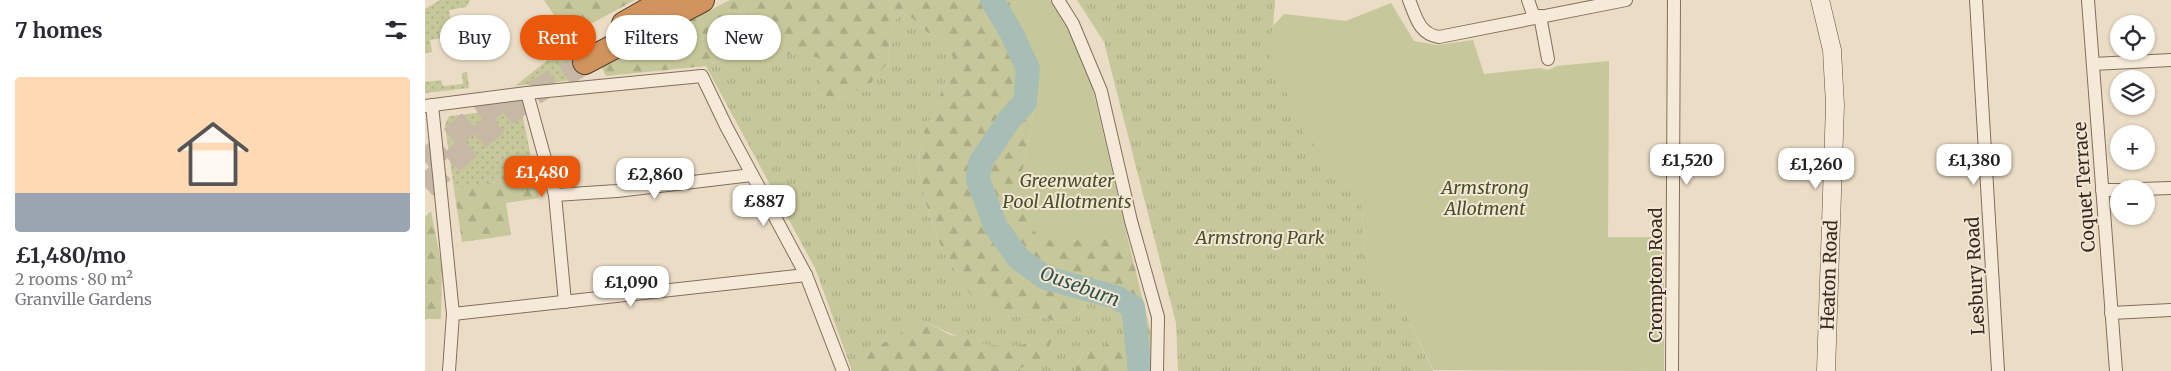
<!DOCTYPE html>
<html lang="en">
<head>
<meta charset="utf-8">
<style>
	:root { --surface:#fff; --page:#f7f7f7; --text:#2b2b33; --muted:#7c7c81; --line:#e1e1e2; --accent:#ea580c }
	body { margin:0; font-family:Merriweather,serif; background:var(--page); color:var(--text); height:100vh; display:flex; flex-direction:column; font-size:19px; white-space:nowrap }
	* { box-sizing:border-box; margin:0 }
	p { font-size:16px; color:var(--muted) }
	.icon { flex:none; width:28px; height:28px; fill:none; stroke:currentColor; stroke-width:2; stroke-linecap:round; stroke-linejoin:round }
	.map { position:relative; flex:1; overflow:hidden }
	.panel { display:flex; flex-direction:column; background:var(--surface); width:425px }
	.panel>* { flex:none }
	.banner { position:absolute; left:15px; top:15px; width:475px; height:45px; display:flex; gap:10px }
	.fabs { position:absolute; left:1685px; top:15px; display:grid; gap:10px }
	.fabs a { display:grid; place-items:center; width:45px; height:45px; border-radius:50%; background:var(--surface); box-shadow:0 1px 4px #0004; font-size:25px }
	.price { position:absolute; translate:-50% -42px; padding:0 11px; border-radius:10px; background:#fff; color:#222; font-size:16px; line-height:32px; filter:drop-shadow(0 1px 2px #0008) }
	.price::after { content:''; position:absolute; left:50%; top:30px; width:15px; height:11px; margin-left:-8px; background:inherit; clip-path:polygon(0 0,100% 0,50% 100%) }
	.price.active { background:var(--accent); color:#fff }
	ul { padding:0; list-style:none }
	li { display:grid; align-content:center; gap:10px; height:265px; padding:0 15px }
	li+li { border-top:1px solid var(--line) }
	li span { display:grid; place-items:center; height:155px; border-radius:5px; color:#555 }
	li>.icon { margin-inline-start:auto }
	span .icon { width:90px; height:90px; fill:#fffc; stroke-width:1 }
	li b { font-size:21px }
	h2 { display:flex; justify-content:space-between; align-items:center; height:60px; padding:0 15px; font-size:21px }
	.pill { padding:0 18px; border-radius:22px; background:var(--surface); box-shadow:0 1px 4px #0004; font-size:18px; line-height:45px }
	.pill.active { background:var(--accent); color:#fff }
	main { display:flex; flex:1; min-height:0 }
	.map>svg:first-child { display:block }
	.grass { fill:url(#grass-dots) }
	.forest { fill:url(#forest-firs) }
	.park { fill:url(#park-tufts) }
	.garden { fill:#c6c79a }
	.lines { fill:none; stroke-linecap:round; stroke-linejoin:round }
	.river { stroke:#a6beb5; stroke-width:24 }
	.highway-tunnel { stroke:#c6b8a4; stroke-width:24; stroke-dasharray:24 12; stroke-linecap:butt }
	.street-casing { stroke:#836e5d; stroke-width:14 }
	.secondary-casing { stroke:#654f40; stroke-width:19 }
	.highway-casing { stroke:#513d31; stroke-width:26 }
	.street { stroke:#f5ead8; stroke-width:12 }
	.secondary { stroke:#f5ead8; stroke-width:18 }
	.highway { stroke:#d1945e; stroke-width:24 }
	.labels { text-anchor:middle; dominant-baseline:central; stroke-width:4; stroke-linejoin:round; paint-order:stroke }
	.park-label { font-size:18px; font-style:italic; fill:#494f28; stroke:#f2e7d4 }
	.street-label { font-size:18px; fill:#35281f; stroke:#f2e7d4 }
	.water-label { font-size:19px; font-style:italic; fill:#30534e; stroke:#f2e7d4 }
</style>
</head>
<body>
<main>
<section class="panel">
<h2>7 homes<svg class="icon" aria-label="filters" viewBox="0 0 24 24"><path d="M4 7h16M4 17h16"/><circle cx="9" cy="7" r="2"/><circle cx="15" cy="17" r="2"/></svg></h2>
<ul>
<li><span style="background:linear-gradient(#ffd9b3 75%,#9aa5b1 0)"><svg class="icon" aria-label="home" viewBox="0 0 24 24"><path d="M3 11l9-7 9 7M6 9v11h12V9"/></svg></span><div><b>£1,480/mo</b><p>2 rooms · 80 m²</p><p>Granville Gardens</p></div></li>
</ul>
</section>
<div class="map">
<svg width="1746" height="371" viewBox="0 0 1746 371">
	<defs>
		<pattern id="grass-dots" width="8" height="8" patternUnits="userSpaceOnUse" patternTransform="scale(1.25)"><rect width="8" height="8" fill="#c6c79a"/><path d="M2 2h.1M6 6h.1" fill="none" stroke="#abab84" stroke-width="1.8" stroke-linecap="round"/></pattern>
		<pattern id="forest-firs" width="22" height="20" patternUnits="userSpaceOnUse" patternTransform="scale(1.25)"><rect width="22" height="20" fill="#c6c79a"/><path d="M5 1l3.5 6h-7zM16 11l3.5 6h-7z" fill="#abab84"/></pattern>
		<pattern id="park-tufts" width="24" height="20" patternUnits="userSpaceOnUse" patternTransform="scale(1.25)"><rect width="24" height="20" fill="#c6c79a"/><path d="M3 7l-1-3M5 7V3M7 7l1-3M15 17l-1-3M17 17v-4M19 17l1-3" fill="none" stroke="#abab84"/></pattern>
	</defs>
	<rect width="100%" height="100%" fill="#eadcc5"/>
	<g class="grass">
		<path d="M15,0h30l-4,7 -17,3 4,24 11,20 -4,1 -1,-9h-3l-1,-6 -12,1 -1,-3 -12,2 2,12 -7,1v-44z"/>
		<path d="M134,51l17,29 -61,6z"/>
		<path d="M42,72l2,16 -44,5v-11l16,-2 2,6 20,-2 -1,-11z"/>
		<path d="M96,108l14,68 -81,13 -9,-64 4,-9z"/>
	</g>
	<g class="forest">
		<path d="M119,0h91l-67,36z"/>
		<path d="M305,0h288l-16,11 32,53 1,40 -11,62 -12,29 55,49 29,-11 35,19 20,81 -1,38h-75l8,-20 20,-4 -16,-44 -15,17 -12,3 -28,-9 -22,2 -38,-18 -31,-51 -17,-49 -6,-37 6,-30 12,-23 10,-66 -18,-9 -16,-15 -11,-6 -10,15 -3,36 -17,20 -27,15 -32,-3 19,-34 -87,-9 -38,14 -100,10 -5,-10z"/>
		<path d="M110,176l4,22 -33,5 5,32 -49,7 -8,-53z"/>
		<path d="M6,211l11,56 -1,52h-16v-102z"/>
		<path d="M497,320l29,15 67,10 36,-7 -14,22 -26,11h-153l7,-19z"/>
	</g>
	<g class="park">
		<path d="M652,0h198l-2,26 -5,23 17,39 53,80 23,27 4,60 21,40 21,20 26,56h-255l-2,-48 -72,-281z"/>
		<path d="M476,12l11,6 16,15 18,9 7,15 -17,51 -12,23 -6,30 6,37 17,49 31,51 38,18 22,-2 28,9 12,-3 15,-17 16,-2 11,2 7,33 -18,11 -20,4 -8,20h-61l26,-11 13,-22c-11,2 -22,5 -34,7 -35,5 -66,-10 -97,-25l-54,32 -7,19h-9l-36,-101 -110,-204 38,-14 68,4 19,5 -18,34 31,3 27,-15 17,-20 3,-36z"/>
	</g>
	<g class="garden">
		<path d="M593,0h32l16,23 21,41 44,188 -35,-19 -29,11 -29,-7 -26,-42 12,-29 11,-62 -1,-40 -32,-53z"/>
		<path d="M966,3l23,38 23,4 36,-5 11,34 56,-6 8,2 9,-4 52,-5 -1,176h56v134l-231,-1 -26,-55 -21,-20 -21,-40 -4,-60 -23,-27 -33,-32 -38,-87 6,-23 11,-12 62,7z"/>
	</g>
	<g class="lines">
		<path class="river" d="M567,0l20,34 16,35 -3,33 -16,18 -29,43 -2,17 18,47 23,32 27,19 70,19 17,10 7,64"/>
		<g class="highway-tunnel">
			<path d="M0,162l45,-40 33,-24"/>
			<path d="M0,187l51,-47 52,-43 57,-35"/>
		</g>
		<defs>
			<g id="street">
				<path d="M633,0l15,24 28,67 30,130 27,96 -1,54"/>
				<path d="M984,0c7,17 10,34 30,37l187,-37"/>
				<path d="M1103,0l6,17"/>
				<path d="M1551,0l22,371"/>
				<path d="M1663,0l28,371"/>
				<path d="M1115,16l8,43"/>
				<path d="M1668,64l78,-4"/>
				<path d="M102,93l28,102 10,107"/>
				<path d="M7,105l21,209 -4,57"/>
				<path d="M0,106l102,-13 175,-17 24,50 80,149 37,96"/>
				<path d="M1715,189l31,-1"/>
				<path d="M1677,190h17"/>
				<path d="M130,195l62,-4 135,-16"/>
				<path d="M1686,313l60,-3"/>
				<path d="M28,314l353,-39"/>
				<path d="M1247,371l2,-371"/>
			</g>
			<path id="secondary" d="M1395,0l12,50 3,55 -9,266"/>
			<g id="highway">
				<path d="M199,24l42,-24"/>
				<path d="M160,62l117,-62"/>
			</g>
		</defs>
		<use href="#street" class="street-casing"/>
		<use href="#secondary" class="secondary-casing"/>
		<use href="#highway" class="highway-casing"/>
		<use href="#street" class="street"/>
		<use href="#secondary" class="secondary"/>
		<use href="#highway" class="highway"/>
	</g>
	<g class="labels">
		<g class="park-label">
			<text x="642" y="180">Greenwater<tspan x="642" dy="21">Pool Allotments</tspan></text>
			<text x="1060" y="187">Armstrong<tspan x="1060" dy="21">Allotment</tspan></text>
			<text x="835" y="237">Armstrong Park</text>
		</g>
		<g class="street-label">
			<text transform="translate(1659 187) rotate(-94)">Coquet Terrace</text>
			<text transform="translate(1230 275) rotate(-90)">Crompton Road</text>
			<text transform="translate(1404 275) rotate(-88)">Heaton Road</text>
			<text transform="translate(1550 276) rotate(-93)">Lesbury Road</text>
		</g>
		<g class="water-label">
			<text transform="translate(655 286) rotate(20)">Ouseburn</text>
		</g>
	</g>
</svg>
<div class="fabs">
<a><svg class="icon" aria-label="locate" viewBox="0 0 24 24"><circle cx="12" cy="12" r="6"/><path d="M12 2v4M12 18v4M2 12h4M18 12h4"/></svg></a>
<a><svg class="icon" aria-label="layers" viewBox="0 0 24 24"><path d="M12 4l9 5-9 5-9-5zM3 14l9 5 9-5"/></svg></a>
<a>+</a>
<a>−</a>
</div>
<b class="price" style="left:1262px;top:186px">£1,520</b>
<b class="price" style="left:1549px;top:186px">£1,380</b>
<b class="price" style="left:1391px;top:190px">£1,260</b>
<b class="price active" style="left:117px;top:198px">£1,480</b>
<b class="price" style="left:230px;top:200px">£2,860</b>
<b class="price" style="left:339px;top:227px">£887</b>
<b class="price" style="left:206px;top:308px">£1,090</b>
<div class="banner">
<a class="pill">Buy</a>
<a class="pill active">Rent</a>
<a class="pill">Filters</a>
<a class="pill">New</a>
</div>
</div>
</main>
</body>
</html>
